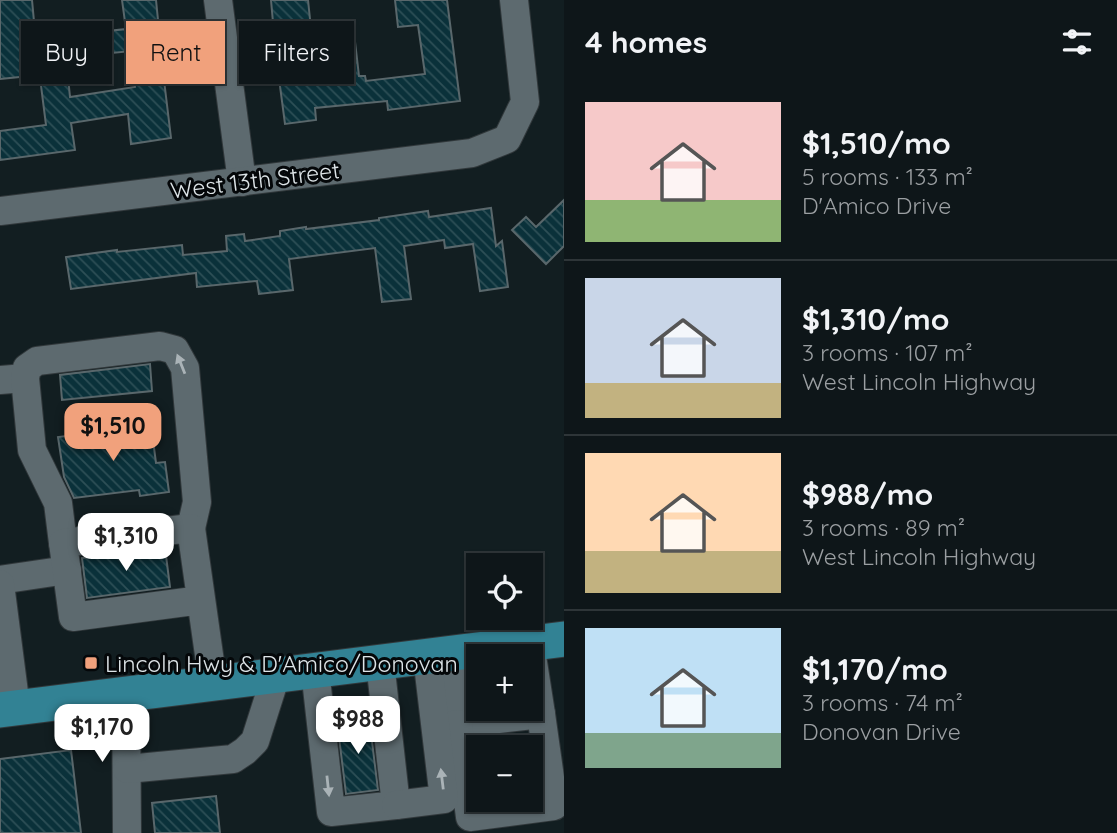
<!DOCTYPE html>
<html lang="en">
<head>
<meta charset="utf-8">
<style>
	:root { --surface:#0e1619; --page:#171f22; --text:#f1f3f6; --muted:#9b9fa2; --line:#2e3538; --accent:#f1a17c }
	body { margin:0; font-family:Quicksand,sans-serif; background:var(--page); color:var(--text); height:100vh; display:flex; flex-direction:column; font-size:26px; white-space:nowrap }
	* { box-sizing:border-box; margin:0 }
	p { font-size:23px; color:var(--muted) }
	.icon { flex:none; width:38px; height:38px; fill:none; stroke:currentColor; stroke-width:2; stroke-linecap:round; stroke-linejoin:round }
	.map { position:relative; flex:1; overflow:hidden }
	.details { display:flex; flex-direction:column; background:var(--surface); width:553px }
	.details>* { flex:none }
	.hud { position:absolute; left:21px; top:21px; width:438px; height:63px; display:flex; gap:14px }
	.tools { position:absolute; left:466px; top:553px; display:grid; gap:14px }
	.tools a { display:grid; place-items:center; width:77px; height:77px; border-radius:0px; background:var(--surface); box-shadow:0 2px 5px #0004,0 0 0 2px var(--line); font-size:35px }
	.price { position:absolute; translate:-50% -60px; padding:0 16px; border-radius:14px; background:#fff; color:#222; font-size:23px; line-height:46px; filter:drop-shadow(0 2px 4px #0008) }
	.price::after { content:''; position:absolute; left:50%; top:42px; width:21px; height:16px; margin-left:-10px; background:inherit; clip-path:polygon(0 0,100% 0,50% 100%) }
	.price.selected { background:var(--accent); color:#111 }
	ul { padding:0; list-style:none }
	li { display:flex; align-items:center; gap:21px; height:175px; padding:0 21px }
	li+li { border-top:2px solid var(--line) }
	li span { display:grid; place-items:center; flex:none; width:196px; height:140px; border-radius:0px; color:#555 }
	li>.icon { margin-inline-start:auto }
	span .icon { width:84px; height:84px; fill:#fffc; stroke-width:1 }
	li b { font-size:30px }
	h2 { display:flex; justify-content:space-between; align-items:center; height:84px; padding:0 21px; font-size:30px }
	.tag { padding:0 24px; border-radius:0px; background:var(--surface); box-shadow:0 2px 5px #0004,0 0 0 2px var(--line); font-size:24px; line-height:63px }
	.tag.selected { background:var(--accent); color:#111 }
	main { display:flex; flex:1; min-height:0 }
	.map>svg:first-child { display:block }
	.building { fill:url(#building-back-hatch); stroke:#59676b; stroke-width:2 }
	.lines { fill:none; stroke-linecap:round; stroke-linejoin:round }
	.minor-casing { stroke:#31383b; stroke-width:30 }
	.major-casing { stroke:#31383b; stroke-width:37 }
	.minor { stroke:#5d6a6f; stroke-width:28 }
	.major { stroke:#328294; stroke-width:35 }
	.oneway { fill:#aab3b7 }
	.poi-dot { fill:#f1a17c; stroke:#040709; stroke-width:2.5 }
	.labels { text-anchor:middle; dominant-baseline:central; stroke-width:6; stroke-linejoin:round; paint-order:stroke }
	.street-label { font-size:23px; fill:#dde4e7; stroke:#040709 }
	.poi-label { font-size:23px; fill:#dde4e7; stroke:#040709; text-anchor:start }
</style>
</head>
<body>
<main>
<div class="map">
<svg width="564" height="833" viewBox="0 0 564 833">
	<defs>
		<pattern id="building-back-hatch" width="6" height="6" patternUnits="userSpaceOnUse" patternTransform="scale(1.75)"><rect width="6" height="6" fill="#0a313a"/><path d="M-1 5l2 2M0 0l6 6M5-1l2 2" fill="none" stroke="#2d4f56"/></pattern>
	</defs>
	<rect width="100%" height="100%" fill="#121e21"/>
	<g class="building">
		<path d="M0,0h32l7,75 -39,4z"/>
		<path d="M122,0h34l8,80 7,58 -40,6 -3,-30 -57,9 4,27 -75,10v-29l46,-6 -7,-55 28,-3 3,30 65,-10 -4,-36 -49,5 -3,-22 47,-5z"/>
		<path d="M271,0h37l4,38 42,-5 5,43h6l1,5 59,-7 -7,-49 -20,2 -3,-27h52l13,101 -72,9 -1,-9 -72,7 1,12 -31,4 -9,-68z"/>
		<path d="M564,200v46l-18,18 -34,-34 14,-13 10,10z"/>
		<path d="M491,208l5,38 6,-5 6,46 -28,4 -7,-47 -28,4 -1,-8 -40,6 7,53 -29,3 -7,-54 -86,11 4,31 -34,4 -2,-13 -60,6 -1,-14 -125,16 -5,-32 51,-7v2l65,-7 1,10 44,-4 -1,-15 18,-2 1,7 35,-5v-5l26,-4v2l73,-9v-2l49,-7 1,6z"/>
		<path d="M150,364l2,27 -90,9 -2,-25z"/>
		<path d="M151,425l5,38 9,-1 4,30 -29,4 -1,-6 -65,8 -10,-21 -6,-40z"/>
		<path d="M165,548l5,39 -83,11 -5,-40z"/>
		<path d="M369,717l9,73 -32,4 -9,-73z"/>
		<path d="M71,750l10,83h-81v-74z"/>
		<path d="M216,796l4,37h-65l-3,-30z"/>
	</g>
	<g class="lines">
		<defs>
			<g id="minor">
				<path d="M218,0l24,182"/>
				<path d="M0,211l472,-58 35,-14 18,-37 -11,-102"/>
				<path d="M0,380l25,-2"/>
				<path d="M63,543l-5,-40 -26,-53 -7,-72 2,-10 10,-7 123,-15 15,4 10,18 12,134 -6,26"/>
				<path d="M0,580l67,-10"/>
				<path d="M0,584l16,124"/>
				<path d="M201,600l-128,17 -10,-74 128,-15 22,155"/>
				<path d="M449,653l9,71 83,-10 -11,-71"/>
				<path d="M315,670l16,142 65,-7 -16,-143"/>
				<path d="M126,694l1,139"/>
				<path d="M436,727l22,-3 12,93 84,-11 -13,-92"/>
				<path d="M127,769l106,-10 12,-8 10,-10 21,-66"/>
				<path d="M396,805l48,-6 -17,-143"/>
			</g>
			<path id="major" d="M0,710l564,-71"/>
		</defs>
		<use href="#minor" class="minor-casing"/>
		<use href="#major" class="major-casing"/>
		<use href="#minor" class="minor"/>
		<use href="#major" class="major"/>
	</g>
	<defs><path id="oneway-solid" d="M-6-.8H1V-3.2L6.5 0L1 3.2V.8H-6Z" transform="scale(1.75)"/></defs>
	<g class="oneway">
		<use href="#oneway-solid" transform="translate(181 364) rotate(-112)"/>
		<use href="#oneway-solid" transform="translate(442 779) rotate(-97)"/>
		<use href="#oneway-solid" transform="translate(328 786) rotate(84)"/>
	</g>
	<rect class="poi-dot" x="84" y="656" width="14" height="14" rx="3.5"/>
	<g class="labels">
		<g class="street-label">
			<text transform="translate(255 180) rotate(-7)">West 13th Street</text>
		</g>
		<g class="poi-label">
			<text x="105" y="663">Lincoln Hwy &amp; D'Amico/Donovan</text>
		</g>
	</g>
</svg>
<div class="tools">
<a><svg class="icon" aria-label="locate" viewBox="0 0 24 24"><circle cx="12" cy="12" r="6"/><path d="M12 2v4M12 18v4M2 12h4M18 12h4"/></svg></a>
<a>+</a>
<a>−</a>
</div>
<b class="price selected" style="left:113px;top:463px">$1,510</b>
<b class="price" style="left:126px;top:573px">$1,310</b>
<b class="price" style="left:358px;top:756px">$988</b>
<b class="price" style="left:102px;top:764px">$1,170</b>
<div class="hud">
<a class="tag">Buy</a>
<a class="tag selected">Rent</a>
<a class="tag">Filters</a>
</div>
</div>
<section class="details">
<h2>4 homes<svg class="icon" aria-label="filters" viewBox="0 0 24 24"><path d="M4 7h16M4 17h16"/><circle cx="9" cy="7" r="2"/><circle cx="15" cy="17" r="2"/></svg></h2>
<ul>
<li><span style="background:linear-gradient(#f6c9c9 70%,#8fb573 0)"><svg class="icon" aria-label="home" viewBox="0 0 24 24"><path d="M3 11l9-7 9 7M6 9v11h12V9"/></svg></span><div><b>$1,510/mo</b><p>5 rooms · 133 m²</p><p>D'Amico Drive</p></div></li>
<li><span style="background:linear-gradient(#c9d6e8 75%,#c2b280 0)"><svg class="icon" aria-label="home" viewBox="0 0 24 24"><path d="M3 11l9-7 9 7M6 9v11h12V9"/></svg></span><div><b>$1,310/mo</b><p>3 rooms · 107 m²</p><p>West Lincoln Highway</p></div></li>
<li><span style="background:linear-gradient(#ffd9b3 70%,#c2b280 0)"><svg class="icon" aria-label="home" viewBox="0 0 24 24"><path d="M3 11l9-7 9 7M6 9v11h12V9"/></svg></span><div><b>$988/mo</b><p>3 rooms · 89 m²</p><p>West Lincoln Highway</p></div></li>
<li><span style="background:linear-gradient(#bfe0f5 75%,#7fa58c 0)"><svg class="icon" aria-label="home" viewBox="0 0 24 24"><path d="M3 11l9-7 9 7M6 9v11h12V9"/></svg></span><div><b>$1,170/mo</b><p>3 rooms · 74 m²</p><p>Donovan Drive</p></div></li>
</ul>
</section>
</main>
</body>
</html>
